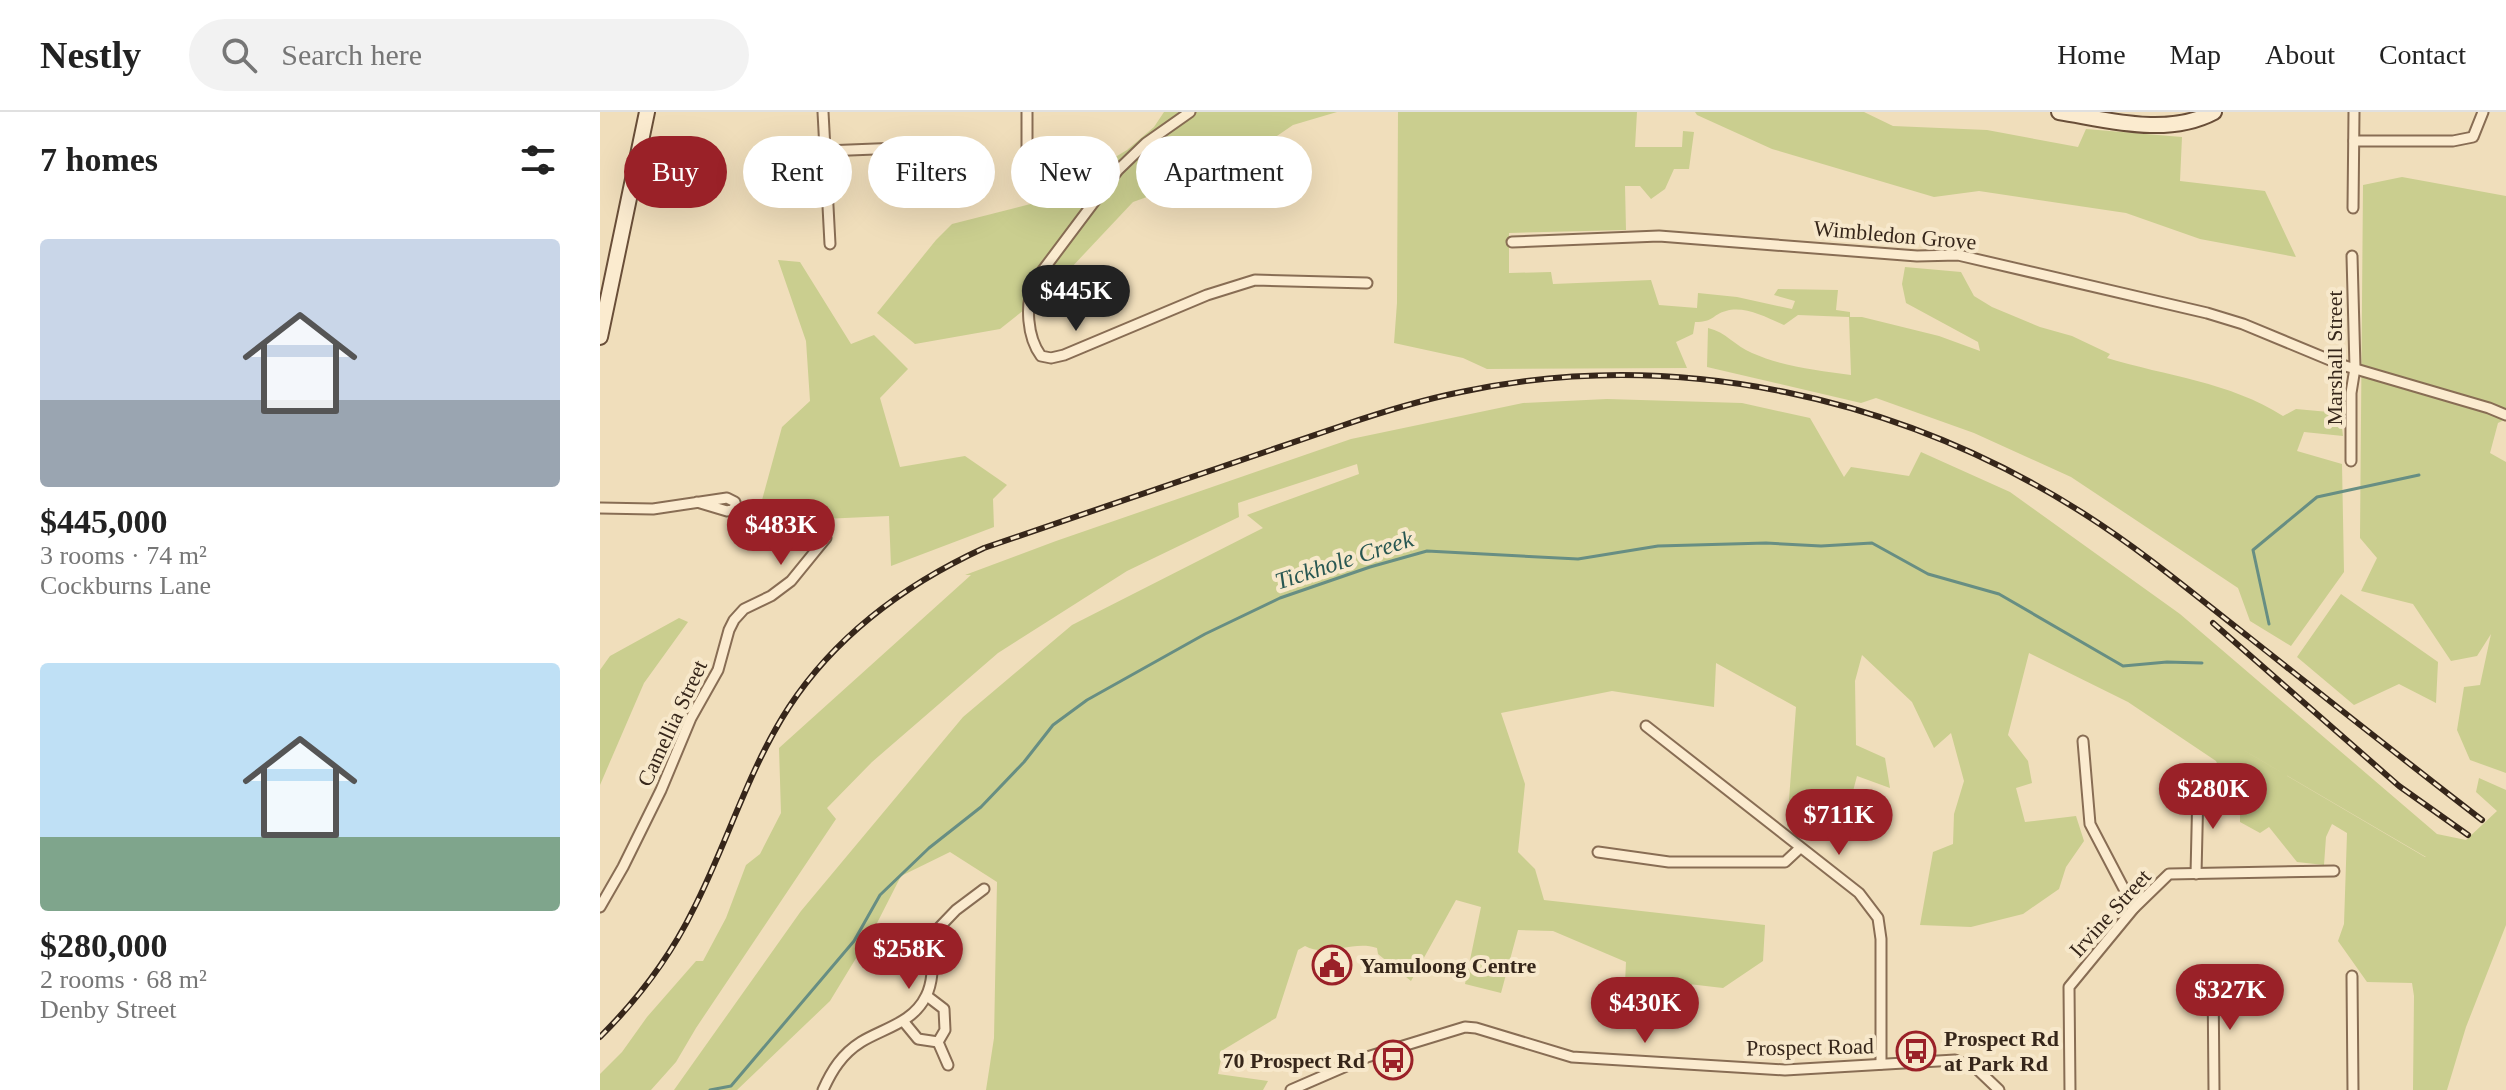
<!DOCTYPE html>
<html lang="en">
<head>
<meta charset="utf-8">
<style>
	:root { --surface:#fff; --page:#f2f2f2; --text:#222; --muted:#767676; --line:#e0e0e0; --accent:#9a2128 }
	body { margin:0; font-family:Georgia,serif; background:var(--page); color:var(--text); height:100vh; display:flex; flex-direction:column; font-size:30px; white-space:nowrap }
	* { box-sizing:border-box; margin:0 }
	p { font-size:26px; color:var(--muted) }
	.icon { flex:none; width:44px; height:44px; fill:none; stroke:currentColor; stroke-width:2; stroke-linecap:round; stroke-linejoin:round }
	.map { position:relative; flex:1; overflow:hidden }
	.panel { display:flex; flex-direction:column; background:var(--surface); width:600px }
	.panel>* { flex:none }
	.top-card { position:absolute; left:24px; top:24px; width:760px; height:72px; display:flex; gap:16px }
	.price { position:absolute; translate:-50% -68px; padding:0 18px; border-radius:28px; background:var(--accent); color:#fff; font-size:26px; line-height:52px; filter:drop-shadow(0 2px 4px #0008) }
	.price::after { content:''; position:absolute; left:50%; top:48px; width:24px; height:18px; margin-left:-12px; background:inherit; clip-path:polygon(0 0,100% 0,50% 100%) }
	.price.current { background:#222; color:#fff }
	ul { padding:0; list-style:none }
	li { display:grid; align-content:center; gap:16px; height:424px; padding:0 40px }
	li span { display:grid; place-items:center; height:248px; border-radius:8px; color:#555 }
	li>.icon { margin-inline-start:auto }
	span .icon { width:144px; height:144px; fill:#fffc; stroke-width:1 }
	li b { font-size:34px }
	h2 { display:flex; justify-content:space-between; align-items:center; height:96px; padding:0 40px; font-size:34px }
	.pill { padding:0 28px; border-radius:36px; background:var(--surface); box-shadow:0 8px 32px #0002; font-size:28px; line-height:72px }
	.pill.current { background:var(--accent); color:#fff }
	header { display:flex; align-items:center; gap:48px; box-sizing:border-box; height:112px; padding:0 40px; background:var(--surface); border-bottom:2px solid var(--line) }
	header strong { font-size:38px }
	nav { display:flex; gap:44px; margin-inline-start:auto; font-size:28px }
	.search { width:560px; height:72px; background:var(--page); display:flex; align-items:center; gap:20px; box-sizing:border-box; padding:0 28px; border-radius:44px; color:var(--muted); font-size:30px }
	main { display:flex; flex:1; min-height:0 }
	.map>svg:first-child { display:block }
	.green { fill:#cace8f; fill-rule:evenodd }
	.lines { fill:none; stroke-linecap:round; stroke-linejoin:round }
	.stream { stroke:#678e83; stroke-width:3 }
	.street-casing { stroke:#886d54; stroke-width:13 }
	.secondary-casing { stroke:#694e38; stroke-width:18 }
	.street { stroke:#fbebcf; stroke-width:9 }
	.secondary { stroke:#fbebcf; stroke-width:14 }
	.rail-casing { stroke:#36261a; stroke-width:6 }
	.rail { stroke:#f7e8cb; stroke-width:3; stroke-dasharray:9; stroke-linecap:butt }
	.labels { text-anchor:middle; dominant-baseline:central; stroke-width:8; stroke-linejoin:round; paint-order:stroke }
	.street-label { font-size:22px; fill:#36261a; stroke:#f7e8cb }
	.poi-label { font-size:22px; font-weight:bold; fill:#36261a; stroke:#f7e8cb; text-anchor:start }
	.water-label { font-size:24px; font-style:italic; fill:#285752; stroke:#f7e8cb }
</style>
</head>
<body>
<header>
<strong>Nestly</strong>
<div class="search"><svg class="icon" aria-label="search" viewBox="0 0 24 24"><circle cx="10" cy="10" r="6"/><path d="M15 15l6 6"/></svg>Search here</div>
<nav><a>Home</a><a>Map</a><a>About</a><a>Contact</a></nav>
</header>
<main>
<section class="panel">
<h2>7 homes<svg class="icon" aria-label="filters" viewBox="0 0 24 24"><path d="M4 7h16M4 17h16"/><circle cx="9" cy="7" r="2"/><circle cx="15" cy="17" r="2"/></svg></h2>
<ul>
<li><span style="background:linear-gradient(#c9d6e8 65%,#9aa5b1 0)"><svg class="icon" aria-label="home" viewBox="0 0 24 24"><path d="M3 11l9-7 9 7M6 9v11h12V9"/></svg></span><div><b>$445,000</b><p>3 rooms · 74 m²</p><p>Cockburns Lane</p></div></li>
<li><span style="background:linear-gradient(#bfe0f5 70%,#7fa58c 0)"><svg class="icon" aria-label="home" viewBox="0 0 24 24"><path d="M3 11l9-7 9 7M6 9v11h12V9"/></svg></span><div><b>$280,000</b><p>2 rooms · 68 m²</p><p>Denby Street</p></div></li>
</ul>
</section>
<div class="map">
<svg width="1906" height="978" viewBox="0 0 1906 978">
	<rect width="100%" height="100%" fill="#f0debb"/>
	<g class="green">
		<path d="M564,0h173l-44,13 -60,41 -100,36 -79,84 -54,43 -85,15 -38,-31 59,-73 16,-16 90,-23 85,-51 27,-23z"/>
		<path d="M798,0h239l-2,35h47l1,-16 11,1 -5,37h-15l-9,20 -14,10 -11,-13h-15l1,44 -117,3v40l42,-1 2,12 98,-4 8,25 38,3 1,-15 39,4 55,12 3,-8 -21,-6 4,-6 60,1 -2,20 14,2v5h12l77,19 41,15 -2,-9 -72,-39 -4,-19 3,-17 56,5 13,24 18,11 48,20 32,9 38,18 -3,4c59,18 123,24 176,58l13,-7 44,4 3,23 -39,-4 -7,19 45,13 2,108 -53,74 -41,-25 -12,-33 -167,-111 -97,-44 -98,-35 -15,5 -154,-36 1,-39c18,4 27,18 44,25 32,14 65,17 99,22l-2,-58 -51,-2 -14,10c-16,-7 -40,-20 -58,-14 -15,4 -11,11 -31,11l-2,12 -17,8 11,26 -200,1 -24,-11 -69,-15 3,-40z"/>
		<path d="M1095,0h169l29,14 94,4 91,17 8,-18 96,8 -2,44 85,10 31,66 -96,-18 -74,-26 -147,-22 -45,6 -162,-48 -75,-34z"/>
		<path d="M1802,65l104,19v223l-8,4 -8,30 16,9v311l-36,-13 -13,-30 7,-43 16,-2 11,-51 -14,22 -26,5 -38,-57 -52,-13 16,-33 -17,-20 3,-353z"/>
		<path d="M178,148l22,2 51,82 23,-9 34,34 -28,29 20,69 65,-11 42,29 -14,14 1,28 -103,39 -2,-50 -133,6 26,-95 28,-26 -4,-60z"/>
		<path d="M1007,287l135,4 68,15 34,59 7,-10 58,9 12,-24 89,40 170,122 257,220 29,6 31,-29 -21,-19 3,-14 27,12v135l-40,102 -19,63h-34l1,-94 -2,-13 -45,-1 -29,-41 6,-17 3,-91 -15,-9 -6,13 -2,28 -27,-3 -28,-35 -9,6 -20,-11v-9l-24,-52 -88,-59 -99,-49 -21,82 20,26 4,22 -16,5 9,34 51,-6 8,25 -18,26 -7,22 -36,25 -52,13 -51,-2 13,-73 20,-8 1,-30 10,-33 -13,-48 -17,15 -22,-46 -50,-47 -7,26 1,64 29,13 5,30 -33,-12 -9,34 -30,-10 -18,34 -13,-8 9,-119 -80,-44 -2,44 -102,-16 -111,22 24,71 -7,68 17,17 9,31 221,25 -2,36 -40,27 -69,-8 -6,25 -24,-1 2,-42 -73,-31 -35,-1 -17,63 -36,-9 16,-77 -25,-7 -45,81 -33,-27 -1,-6c-25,-8 -51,10 -72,-2l-7,4 -22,68 -53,32 -5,24 50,7 -5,9h-277l8,-52 3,-156 -47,-30 -49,24 -26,51 -45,74 -93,89h-63l127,-179 162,-194 109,-92 191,-97 -16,-13 112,-41 -2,-10 -119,39 1,14 -112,54 -129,82 -126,109 -45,46 9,11 -140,209 -20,34 -25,28h-51v-16l22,-22 25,-35 49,-56h7l23,-43 20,-53 14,-11 21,-41 -2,-65 192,-173h-6l91,-34 295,-102 172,-36zM1633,632l193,113h-1z"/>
		<path d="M1741,482l97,68 -2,41 -37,-19 -45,21 -57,-48z"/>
		<path d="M79,506l9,4 -44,61 -44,102v-115l10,-14z"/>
	</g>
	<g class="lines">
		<g class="stream">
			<path d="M1669,512l-16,-74 64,-53 102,-22"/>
			<path d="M110,978l21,-4 123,-145 26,-46 49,-47 52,-41 43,-45 29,-37 34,-25 118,-66 75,-36 90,-31 57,-16 151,8 80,-13 108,-3 55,3 51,-3 56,31 71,20 124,72 44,-4 35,1"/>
		</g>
		<defs>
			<g id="street">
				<path d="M223,0l7,132"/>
				<path d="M590,0l-44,31 -28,27 -84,112c-9,23 -7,55 7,74l10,2 13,-3 143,-60 48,-15 112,3"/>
				<path d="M1754,29h99l20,-4 10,-25"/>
				<path d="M225,39l100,-4"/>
				<path d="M427,60v-60"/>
				<path d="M1753,96l1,-96"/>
				<path d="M912,130l147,-6 258,20 41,-1 249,58 36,11 99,41 147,43 17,7"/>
				<path d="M1751,349v-68l4,-25 -3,-112"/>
				<path d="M0,396l53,1 74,-11 8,4 1,4 -4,4 -5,1 -30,-9"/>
				<path d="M1046,614l213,167 19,25 3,21v125"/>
				<path d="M1483,629l7,83 44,84"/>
				<path d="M998,740l71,10h116l15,-14"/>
				<path d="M1596,762l2,-86"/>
				<path d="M0,795l23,-40 38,-77 30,-72 27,-48 11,-40 5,-10 10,-11 27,-13 20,-15 35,-43"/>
				<path d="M1613,863l1,115"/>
				<path d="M1752,864l1,114"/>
				<path d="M304,910l14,17 20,3 7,-12 -1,-21 -17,-13"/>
				<path d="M338,930l10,23"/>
				<path d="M223,978c9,-20 19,-36 38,-48 23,-14 52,-19 65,-46 9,-17 6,-43 7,-62l23,-24 28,-21"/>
				<path d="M691,978l76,-33 98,-30 11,1 96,29 213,13 170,-10 22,9 22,21"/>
				<path d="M1470,978l-1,-103 65,-79 35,-34 165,-3"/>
			</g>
			<g id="secondary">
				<path d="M1459,0c50,8 108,25 155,0"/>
				<path d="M0,225l47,-225"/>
			</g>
		</defs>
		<use href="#street" class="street-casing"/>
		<use href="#secondary" class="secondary-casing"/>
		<use href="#street" class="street"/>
		<use href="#secondary" class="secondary"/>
		<defs>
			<g id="rail">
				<path d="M1613,511l186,163 69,49"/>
				<path d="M0,925c38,-38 69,-78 93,-127 34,-66 55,-140 96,-203 48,-73 117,-123 195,-159l360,-123c38,-13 77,-25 117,-33 215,-46 441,5 625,123 58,37 110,81 164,123 77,61 154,122 232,182"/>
			</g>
		</defs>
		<use href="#rail" class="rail-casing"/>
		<use href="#rail" class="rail"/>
	</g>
	<defs>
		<symbol id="civic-ring" viewBox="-11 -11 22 22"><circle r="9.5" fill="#f7e8cb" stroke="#9a2128" stroke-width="1.5"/><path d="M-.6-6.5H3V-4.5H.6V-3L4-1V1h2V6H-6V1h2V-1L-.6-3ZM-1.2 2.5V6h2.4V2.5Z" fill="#9a2128"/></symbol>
		<symbol id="bus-ring" viewBox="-11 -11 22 22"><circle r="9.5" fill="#f7e8cb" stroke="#9a2128" stroke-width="1.5"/><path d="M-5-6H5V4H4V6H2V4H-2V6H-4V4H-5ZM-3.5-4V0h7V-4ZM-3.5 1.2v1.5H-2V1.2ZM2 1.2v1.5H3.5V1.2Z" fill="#9a2128"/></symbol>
	</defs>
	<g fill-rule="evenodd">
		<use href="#civic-ring" x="710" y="831" width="44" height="44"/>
		<use href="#bus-ring" x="1294" y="917" width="44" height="44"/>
		<use href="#bus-ring" x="771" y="926" width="44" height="44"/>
	</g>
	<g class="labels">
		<g class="street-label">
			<text transform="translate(1295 123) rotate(5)">Wimbledon Grove</text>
			<text transform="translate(1734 246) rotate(-90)">Marshall Street</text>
			<text transform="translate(72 611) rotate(-65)">Camellia Street</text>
			<text transform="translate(1510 801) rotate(-48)">Irvine Street</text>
			<text transform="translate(1210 935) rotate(-1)">Prospect Road</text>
		</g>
		<g class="poi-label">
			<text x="760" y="853">Yamuloong Centre</text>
			<text x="1344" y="926">Prospect Rd<tspan x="1344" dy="25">at Park Rd</tspan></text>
			<text x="765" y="948" text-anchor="end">70 Prospect Rd</text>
		</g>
		<g class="water-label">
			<text transform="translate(744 448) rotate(-18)">Tickhole Creek</text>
		</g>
	</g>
</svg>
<b class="price current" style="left:476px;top:221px">$445K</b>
<b class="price" style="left:181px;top:455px">$483K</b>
<b class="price" style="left:1613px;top:719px">$280K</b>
<b class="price" style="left:1239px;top:745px">$711K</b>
<b class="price" style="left:309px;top:879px">$258K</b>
<b class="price" style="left:1630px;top:920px">$327K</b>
<b class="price" style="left:1045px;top:933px">$430K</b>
<div class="top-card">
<a class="pill current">Buy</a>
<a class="pill">Rent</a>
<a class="pill">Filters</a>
<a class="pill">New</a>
<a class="pill">Apartment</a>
</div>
</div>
</main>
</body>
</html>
